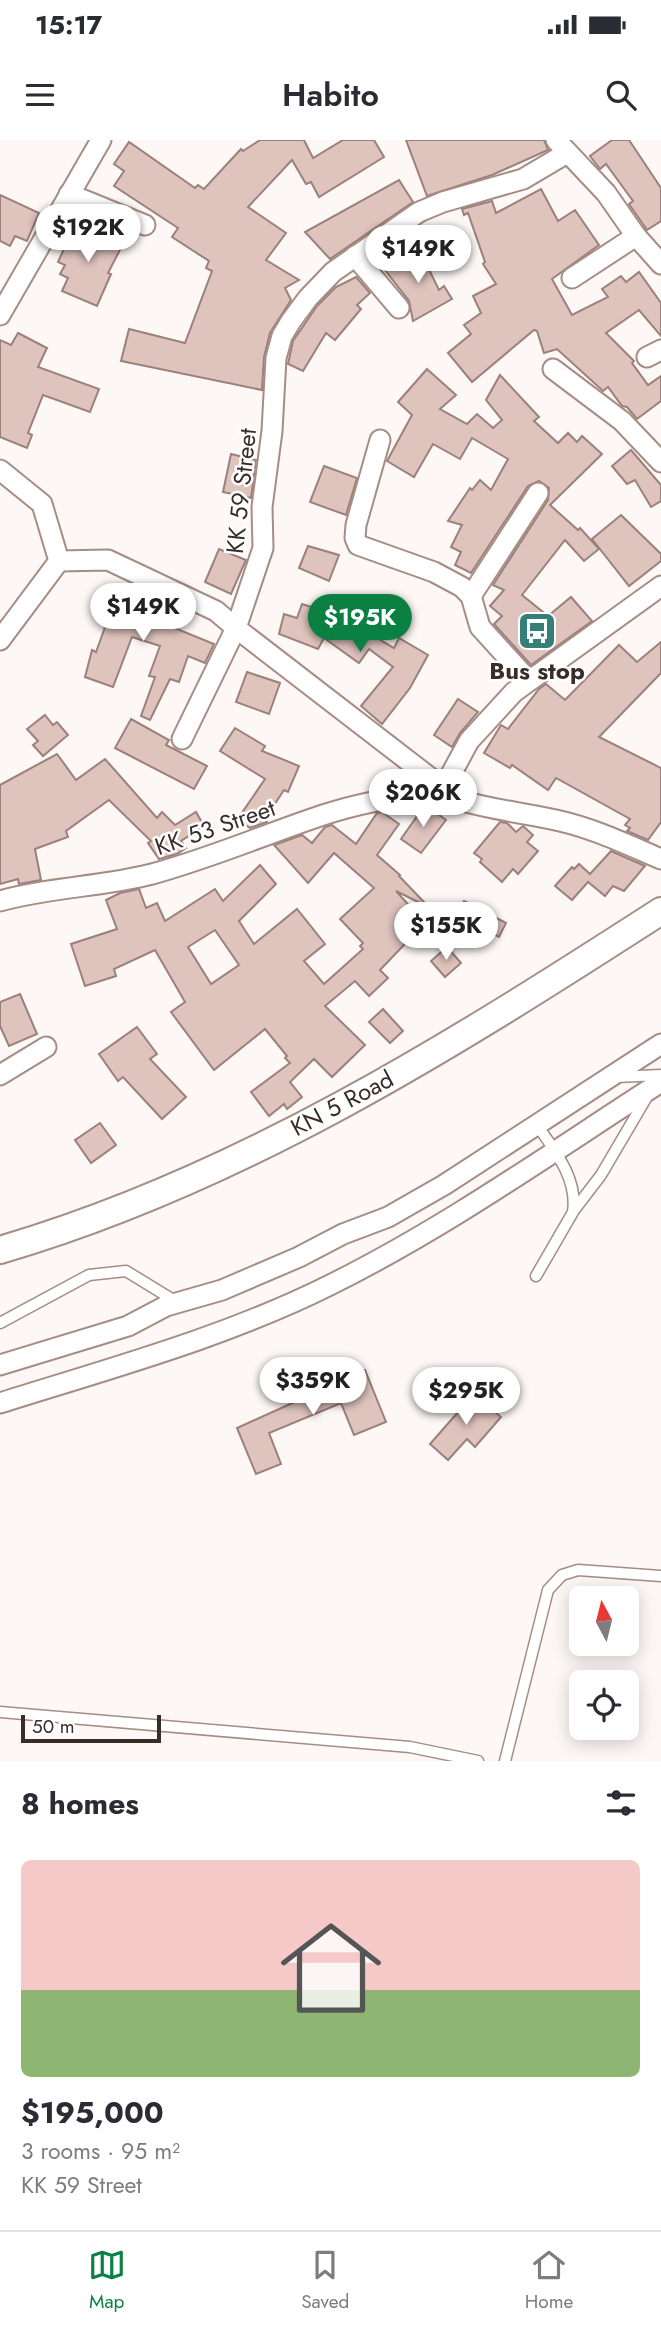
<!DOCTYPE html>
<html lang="en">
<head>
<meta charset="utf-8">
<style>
	:root { --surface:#fff; --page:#f2f2f3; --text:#2b2b33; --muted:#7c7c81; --line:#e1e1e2; --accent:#0b8043 }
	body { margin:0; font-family:Jost,sans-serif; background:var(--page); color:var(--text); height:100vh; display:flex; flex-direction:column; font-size:26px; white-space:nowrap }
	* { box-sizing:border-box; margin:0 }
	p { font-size:23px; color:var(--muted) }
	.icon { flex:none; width:38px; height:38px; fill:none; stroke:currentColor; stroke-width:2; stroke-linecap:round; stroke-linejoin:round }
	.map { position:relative; height:1621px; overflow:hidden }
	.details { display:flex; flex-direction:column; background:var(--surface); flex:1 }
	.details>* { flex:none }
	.needle { width:46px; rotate:353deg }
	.fabs { position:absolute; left:569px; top:1446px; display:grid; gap:14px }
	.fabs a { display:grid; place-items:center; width:70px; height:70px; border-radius:10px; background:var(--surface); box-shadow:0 4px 18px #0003; font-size:35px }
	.scale { position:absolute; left:21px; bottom:18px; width:140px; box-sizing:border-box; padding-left:7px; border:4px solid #382d29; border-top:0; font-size:19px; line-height:24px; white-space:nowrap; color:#382d29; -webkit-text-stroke:5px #fff; paint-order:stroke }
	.price { position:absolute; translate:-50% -60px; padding:0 16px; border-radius:24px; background:#fff; color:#222; font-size:23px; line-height:46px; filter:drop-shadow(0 2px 4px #0008) }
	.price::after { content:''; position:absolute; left:50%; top:42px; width:21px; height:16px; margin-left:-10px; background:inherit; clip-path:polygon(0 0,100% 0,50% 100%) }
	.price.current { background:var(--accent); color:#fff }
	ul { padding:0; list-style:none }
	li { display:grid; align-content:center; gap:14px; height:371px; padding:0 21px }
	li+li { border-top:2px solid var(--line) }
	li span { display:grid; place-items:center; height:217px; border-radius:10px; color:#555 }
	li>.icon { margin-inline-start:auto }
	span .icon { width:126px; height:126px; fill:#fffc; stroke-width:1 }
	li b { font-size:30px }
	h2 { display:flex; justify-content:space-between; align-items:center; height:84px; padding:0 21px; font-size:30px }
	.status { display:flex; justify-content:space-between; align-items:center; height:49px; padding:0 35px; background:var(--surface); direction:ltr }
	.status svg { height:19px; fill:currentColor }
	header { display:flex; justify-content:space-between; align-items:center; height:91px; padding:0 21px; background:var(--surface); font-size:32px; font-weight:600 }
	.tab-bar { display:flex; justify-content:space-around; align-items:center; height:98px; border-top:2px solid var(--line); background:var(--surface); font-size:19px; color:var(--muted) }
	.tab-bar a { display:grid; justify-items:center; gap:4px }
	.tab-bar .current { color:var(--accent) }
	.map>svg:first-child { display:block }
	.building { fill:#dfc3bd; stroke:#9b807b; stroke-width:2; fill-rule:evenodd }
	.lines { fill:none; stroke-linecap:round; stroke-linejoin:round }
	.lane-casing { stroke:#a68d84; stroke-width:13 }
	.street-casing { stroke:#a68d84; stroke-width:23 }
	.secondary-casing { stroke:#a68d84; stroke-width:30 }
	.lane { stroke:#fff; stroke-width:10 }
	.street { stroke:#fff; stroke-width:19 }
	.secondary { stroke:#fff; stroke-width:26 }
	.labels { text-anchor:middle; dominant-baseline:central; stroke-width:5; stroke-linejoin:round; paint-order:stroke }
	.street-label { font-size:24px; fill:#382d29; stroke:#fff }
	.poi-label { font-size:24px; font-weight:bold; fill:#382d29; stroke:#fff }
</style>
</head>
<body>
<div class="status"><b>15:17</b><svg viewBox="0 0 49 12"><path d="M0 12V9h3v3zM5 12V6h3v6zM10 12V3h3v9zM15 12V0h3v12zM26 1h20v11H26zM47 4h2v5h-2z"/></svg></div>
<header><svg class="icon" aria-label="menu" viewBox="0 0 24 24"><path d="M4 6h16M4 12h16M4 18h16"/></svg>Habito<svg class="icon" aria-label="search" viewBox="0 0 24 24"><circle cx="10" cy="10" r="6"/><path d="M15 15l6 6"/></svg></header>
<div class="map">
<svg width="661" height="1621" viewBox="0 0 661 1621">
	<rect width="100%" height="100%" fill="#fdf7f5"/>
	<g class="building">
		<path d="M260,0h44l9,18 30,-18h31l10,17 -65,40 -8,-15 -5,2 -14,-24 -44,47 38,26 -20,27 33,20 -14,8 6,12 -21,33 -6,24 -2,33 -141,-29 8,-32 56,14 27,-72 -6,-3 3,-7 -37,-24 6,-9 -64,-42 10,-15 -10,-7 15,-22 66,46 3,-3 6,4 37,-40 2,2z"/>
		<path d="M406,0h138l4,10 -56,25 -65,21z"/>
		<path d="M612,0h17l32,48v33l-14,9 -18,-26 4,-3 -27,-37 -6,5 -10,-13z"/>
		<path d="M399,40l14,22 -83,57 -25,-27z"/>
		<path d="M541,49l17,32 17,-11 24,35 -47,34 20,36 36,-18 -6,-8 19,-13 5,6 13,-10 22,31v33l-22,-26 -33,23 28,28 -2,2 16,22 13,-9v25l-24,18 -10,-12 -5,-1 -14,-19 -5,4 -46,-42 -13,4 -7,-22 -3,-1 -62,52 -24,-29 23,-19 -7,-9 17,-12 -8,-17 23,-12 -13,-20 2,-2 -17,-49 -4,2 -2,-6 30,-8 4,12z"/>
		<path d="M0,55l39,18 -12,28 -12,-5 -5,10 -10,-5z"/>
		<path d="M91,88l32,16 -15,29 3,1 -14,32 -35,-15 6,-13 -8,-4 5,-9 -7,-3 15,-33 14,7z"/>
		<path d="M420,111l19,39 5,-4 8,13 -39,22 -4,-20 -24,-31z"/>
		<path d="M356,137l14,16 -13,12 4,4 -26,31 -9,-7 -23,38 -15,-7 5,-23 24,-35 19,-19z"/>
		<path d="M18,193l29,15 -9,19 61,22 -9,23 -47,-17 -15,38 4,2 -5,13 -27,-11v-97l11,5z"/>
		<path d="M427,229l29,26 -16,14 27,15 10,-10 16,14 9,-8 -16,-20 14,-25 39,42 -5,4 24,22 10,-10 9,9 5,-6 20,18 -52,51 28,25 2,-2 19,21 -15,12 -19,-21 -43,55 26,21 23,-19 21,24 -61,44 -37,-41 8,-8 -12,-10 14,-16 -11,-5 55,-85 1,-12 -10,-7 -11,5 -57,87 -16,-8 6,-13 -10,-5 11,-22 -14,-4 22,-33 2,2 8,-10 11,10 17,-31 -36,-21 -12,21 -27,-15 -19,33 -27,-16 25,-46 -14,-13z"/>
		<path d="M631,310l30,35v16l-10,6 -16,-27 -8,4 -15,-18z"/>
		<path d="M231,314l25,6 -5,38 -28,-6z"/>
		<path d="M324,326l33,12 -11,37 -36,-13z"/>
		<path d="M621,375l40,39v7l-32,25 -37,-47z"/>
		<path d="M308,406l31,9 -10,26 -30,-13z"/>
		<path d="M219,409l27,11 -15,34 -26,-12z"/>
		<path d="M111,445l28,5 -3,11 40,13 -4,13 42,17 -9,19 -17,-7 -9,26 -9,-3 -20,41 -9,-4 14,-39 -6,-1 11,-30 -28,-9 -19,50 -28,-10 7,-27 4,2 8,-22 4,-17 -6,-2 3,-18 4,1z"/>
		<path d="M302,464l38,12 54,32 5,-10 29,17 -18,33 -28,36 -21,-18 32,-39 -24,-18 -10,14 -35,-25 -6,11 -39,-15 5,-20 13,4z"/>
		<path d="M661,502v31l-62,64 62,31v54l-13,18 -21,-9 3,-3 -5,-3 5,-6 -74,-41 -8,12 -36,-25 -2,3 -26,-15 17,-28 7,4 31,-40 7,-5 19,16 54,-55 18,17z"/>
		<path d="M247,532l33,11 -11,31 -33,-12z"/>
		<path d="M458,559l20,13 -18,21 -8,14 -18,-12z"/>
		<path d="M45,575l8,10 4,-3 11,13 -25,21 -10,-11 5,-4 -11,-12z"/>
		<path d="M131,579l38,21 -3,5 41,21 -13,23 -79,-41z"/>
		<path d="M235,588l30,18 -3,5 37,15 -11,26 -4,-2 -19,29 2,3 -17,6 -13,-8 28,-41 -45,-28z"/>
		<path d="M57,614l19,26 29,-21 52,59 5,-6 13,13 21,-13 8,14 -23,15 5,7 -9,6 -18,5 -11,-16 3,-2 -42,-41 -43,31 2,6 -33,12 6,31 -22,4 -1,-5 -18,5v-99z"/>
		<path d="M425,665l21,15 -25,33 -20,-14z"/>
		<path d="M382,672l17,12 -22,31 23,20 -1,1 25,26 -2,2 -26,-13 29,32 -45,47 8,8 -19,18 -14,-15 -30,25 40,39 -33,32 -18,-18 -24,23 12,15 -15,12 -3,-5 -15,12 -18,-24 39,-29 -5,-5 2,-2 -22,-27 -51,41 -43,-58 14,-10 -30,-52 -41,19 2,7 -31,10 -14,-42 46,-15 -11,-29 14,-7 19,-4 7,19 11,-5 8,18 50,-32 8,12 37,-36 16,19 -37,37 15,23 43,-35 28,35 -21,17 20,23 39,-35 -3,-3 3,-3 -23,-24 34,-31 -40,-35 -26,30 -34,-38 28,-10 10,8 13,-16 7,-2 24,19 21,-31zM215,790l24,35 -28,19 -23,-37z"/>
		<path d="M500,682l7,1 9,9 7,-6 10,9 -6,7 11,9 -20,23 -5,-5 -11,13 -22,-20 2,-3 -8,-6z"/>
		<path d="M611,711l34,15 -21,25 -11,-5 -8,10 -17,-14 -16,18 -17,-14 17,-19 2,2 5,-5 11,10z"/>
		<path d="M464,761l42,22 -7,14 -11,-6 -3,6 -31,-17z"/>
		<path d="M447,807l14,16 -16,14 -14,-16z"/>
		<path d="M20,854l17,40 -28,12 -9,-20v-24z"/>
		<path d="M383,869l20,22 -13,12 -21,-21z"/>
		<path d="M137,887l20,27 -7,5 36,38 -24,22 -39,-42 -5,4 -19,-27z"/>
		<path d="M100,983l16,22 -25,18 -16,-23z"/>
		<path d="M365,1230l21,52 -32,13 -13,-32 -72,30 12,31 -25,10 -19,-46z"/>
		<path d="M474,1254l27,23 -26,30 -8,-8 -19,21 -18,-16z"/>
	</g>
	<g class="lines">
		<defs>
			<g id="lane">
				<path d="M616,937l45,-2"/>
				<path d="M575,1069l26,-34 47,-80"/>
				<path d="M536,1136l37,-64c5,-33 -18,-61 -36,-87"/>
				<path d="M0,1183l89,-48 37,-4 49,30"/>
				<path d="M0,1572l410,35 68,14"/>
				<path d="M505,1621l43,-171 14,-15 16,-5 83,6"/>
			</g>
			<g id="street">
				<path d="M556,0l50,53 30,43 25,28"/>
				<path d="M567,13l-44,26 -80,23 -24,10 -86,60 -25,26 -17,23 -9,15 -6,22 -4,73 -10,76 1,41 -27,80 223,172c33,10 67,13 101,21 35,8 68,24 101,38"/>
				<path d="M69,54l76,31"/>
				<path d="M355,116l44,52"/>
				<path d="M572,138l64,-42"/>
				<path d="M0,175l101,-175"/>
				<path d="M647,217l14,-7"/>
				<path d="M553,229l69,52 39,41"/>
				<path d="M380,300l-24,85 -1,13 3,7 76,27 28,15 9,9 9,31 49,54"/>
				<path d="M0,330l42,34 17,57 -59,79"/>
				<path d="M59,421l49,-1 108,51 20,17 -54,111"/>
				<path d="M471,456l67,-103"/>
				<path d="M0,761c49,-14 102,-14 152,-27 59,-16 114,-40 171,-59 39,-13 80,-19 120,-26l26,-48 45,-49 147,-106"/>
				<path d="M0,935l46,-28"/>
				<path d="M0,1225l128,-39 38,-20 56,-16 77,-33 44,-23 45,-17 56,-32 217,-141"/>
				<path d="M0,1263c111,-35 226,-66 330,-118 117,-58 222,-133 331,-203"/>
			</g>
			<path id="secondary" d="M0,1110c240,-70 453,-205 661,-339"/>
		</defs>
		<use href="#lane" class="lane-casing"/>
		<use href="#street" class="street-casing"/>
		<use href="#secondary" class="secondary-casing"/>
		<use href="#lane" class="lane"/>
		<use href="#street" class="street"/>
		<use href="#secondary" class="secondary"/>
	</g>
	<defs>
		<symbol id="bus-square" viewBox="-11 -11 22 22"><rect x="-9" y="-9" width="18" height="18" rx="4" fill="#367e78" stroke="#fff"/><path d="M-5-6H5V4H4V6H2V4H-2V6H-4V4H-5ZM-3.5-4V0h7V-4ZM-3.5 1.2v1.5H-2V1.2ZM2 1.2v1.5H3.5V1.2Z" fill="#fff"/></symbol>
	</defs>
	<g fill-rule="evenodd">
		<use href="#bus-square" x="515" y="469" width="44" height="44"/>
	</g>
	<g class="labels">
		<g class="street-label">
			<text transform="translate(241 351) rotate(-84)">KK 59 Street</text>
			<text transform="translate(215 687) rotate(-19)">KK 53 Street</text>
			<text transform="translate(342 963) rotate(-28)">KN 5 Road</text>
		</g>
		<g class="poi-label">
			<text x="537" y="530">Bus stop</text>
		</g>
	</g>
</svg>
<div class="fabs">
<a><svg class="needle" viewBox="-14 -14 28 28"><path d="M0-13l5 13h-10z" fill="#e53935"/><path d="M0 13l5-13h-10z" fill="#7c7c81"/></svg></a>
<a><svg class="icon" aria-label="locate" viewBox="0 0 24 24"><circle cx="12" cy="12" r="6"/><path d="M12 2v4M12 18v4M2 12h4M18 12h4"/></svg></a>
</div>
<div class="scale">50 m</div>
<b class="price" style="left:88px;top:124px">$192K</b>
<b class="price" style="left:418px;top:145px">$149K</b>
<b class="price" style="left:143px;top:503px">$149K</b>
<b class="price current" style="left:360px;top:514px">$195K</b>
<b class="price" style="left:423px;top:689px">$206K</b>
<b class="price" style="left:446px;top:822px">$155K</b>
<b class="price" style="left:313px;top:1277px">$359K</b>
<b class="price" style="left:466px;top:1287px">$295K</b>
</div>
<section class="details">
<h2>8 homes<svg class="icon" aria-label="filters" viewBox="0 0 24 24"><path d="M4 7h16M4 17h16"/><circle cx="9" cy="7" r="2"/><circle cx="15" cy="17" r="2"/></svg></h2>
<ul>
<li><span style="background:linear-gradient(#f6c9c9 60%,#8fb573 0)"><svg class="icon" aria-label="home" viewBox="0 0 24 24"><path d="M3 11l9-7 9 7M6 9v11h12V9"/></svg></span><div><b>$195,000</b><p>3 rooms · 95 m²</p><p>KK 59 Street</p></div></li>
</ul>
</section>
<nav class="tab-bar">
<a class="current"><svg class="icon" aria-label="map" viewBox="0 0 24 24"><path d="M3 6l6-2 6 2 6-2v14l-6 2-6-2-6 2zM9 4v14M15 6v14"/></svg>Map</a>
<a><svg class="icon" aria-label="saved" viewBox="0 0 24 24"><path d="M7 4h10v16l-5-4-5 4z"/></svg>Saved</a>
<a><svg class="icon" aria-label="home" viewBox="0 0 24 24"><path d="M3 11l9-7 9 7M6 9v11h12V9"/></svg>Home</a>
</nav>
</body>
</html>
